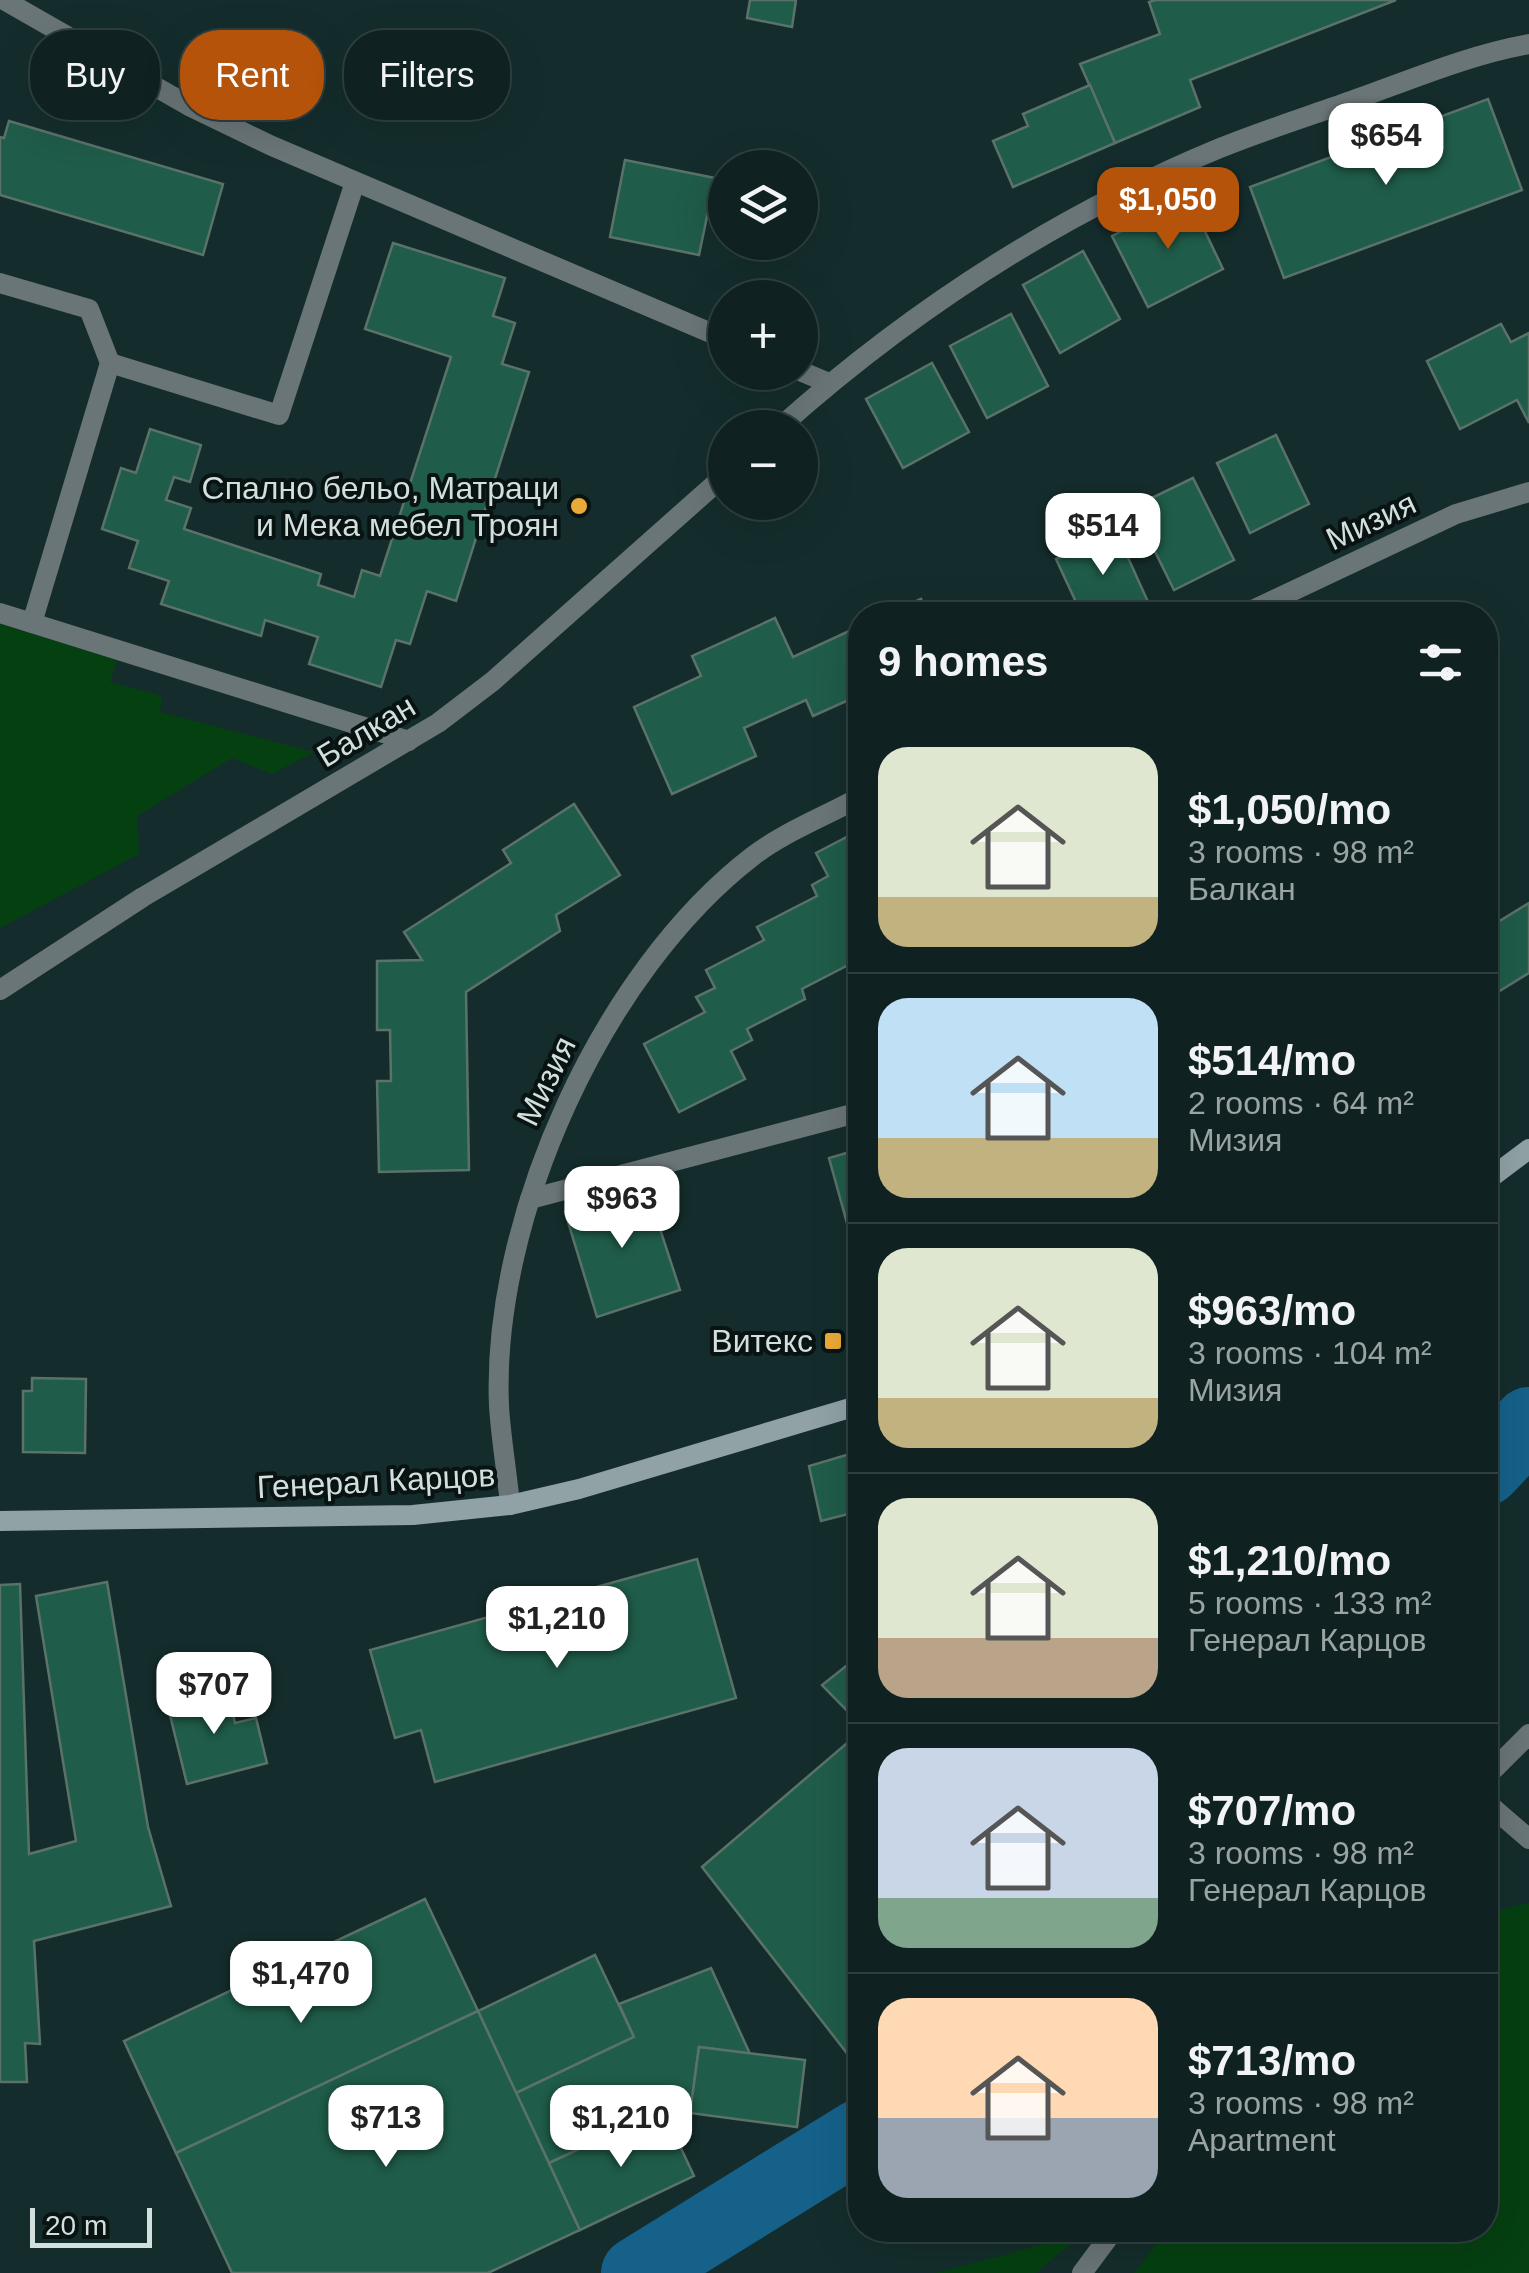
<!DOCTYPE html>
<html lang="en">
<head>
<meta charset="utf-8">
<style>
	:root { --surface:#0f2221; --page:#182a2a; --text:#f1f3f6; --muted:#9ba4a5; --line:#2f3f3f; --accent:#b45309 }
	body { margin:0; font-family:Arial,sans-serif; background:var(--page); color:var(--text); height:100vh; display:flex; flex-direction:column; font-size:38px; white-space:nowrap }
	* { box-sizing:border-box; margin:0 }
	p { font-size:32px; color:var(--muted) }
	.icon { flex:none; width:55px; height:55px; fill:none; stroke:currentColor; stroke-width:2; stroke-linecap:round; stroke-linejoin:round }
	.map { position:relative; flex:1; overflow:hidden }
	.side { position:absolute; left:848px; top:602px; width:650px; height:1640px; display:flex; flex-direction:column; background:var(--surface); border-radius:40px; box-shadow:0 10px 40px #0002,0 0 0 2px var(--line) }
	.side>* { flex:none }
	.top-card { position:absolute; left:30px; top:30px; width:668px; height:90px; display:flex; gap:20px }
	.tools { position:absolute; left:708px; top:150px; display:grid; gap:20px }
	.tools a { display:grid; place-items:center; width:110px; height:110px; border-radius:50%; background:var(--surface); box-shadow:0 10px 40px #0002,0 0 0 2px var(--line); font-size:50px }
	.scale { position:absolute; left:30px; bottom:25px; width:122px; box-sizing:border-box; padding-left:10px; border:5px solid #d1dfde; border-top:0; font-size:28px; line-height:35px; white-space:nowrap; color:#d1dfde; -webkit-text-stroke:8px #081312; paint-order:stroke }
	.price { position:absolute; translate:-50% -85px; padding:0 22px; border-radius:20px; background:#fff; color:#222; font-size:32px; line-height:65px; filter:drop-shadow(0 2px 5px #0008) }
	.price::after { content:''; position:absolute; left:50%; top:60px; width:30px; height:22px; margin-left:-15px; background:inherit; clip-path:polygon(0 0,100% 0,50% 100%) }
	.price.current { background:var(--accent); color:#fff }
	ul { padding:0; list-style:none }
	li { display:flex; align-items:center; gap:30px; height:250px; padding:0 30px }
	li+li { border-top:2px solid var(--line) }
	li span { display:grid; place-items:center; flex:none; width:280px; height:200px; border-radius:30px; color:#555 }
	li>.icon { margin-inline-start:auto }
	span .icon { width:120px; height:120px; fill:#fffc; stroke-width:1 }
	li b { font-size:42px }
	h2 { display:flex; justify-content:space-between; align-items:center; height:120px; padding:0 30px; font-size:42px }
	.chip { padding:0 35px; border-radius:40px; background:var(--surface); box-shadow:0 10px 40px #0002,0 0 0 2px var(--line); font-size:35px; line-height:90px }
	.chip.current { background:var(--accent); color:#fff }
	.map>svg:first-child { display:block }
	.green { fill:#054011 }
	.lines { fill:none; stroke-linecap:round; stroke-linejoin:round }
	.river { stroke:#156189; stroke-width:72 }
	.building { fill:#1f5c49; stroke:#5b7269; stroke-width:2.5 }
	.service { stroke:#6a7578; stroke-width:20 }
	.minor { stroke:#6a7578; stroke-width:20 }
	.secondary { stroke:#90a2a6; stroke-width:20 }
	.poi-dot { fill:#eaaa39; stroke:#081312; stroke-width:4 }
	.labels { text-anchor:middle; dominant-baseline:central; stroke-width:8; stroke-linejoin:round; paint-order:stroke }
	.poi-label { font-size:32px; fill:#d1dfde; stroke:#081312; text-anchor:end }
	.street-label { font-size:32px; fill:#d1dfde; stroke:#081312 }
</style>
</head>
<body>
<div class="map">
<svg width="1529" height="2273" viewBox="0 0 1529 2273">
	<rect width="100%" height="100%" fill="#142d2c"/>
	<g class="green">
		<path d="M0,624l117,36 -7,22 52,14 -2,16 154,40 -42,22 -40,-16 -95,58 2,38 -139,74z"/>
		<path d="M1529,1903v370h-395l33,-43h318v-317z"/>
		<path d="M1082,2234l-46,39h-101z"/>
	</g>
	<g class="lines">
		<g class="river">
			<path d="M1485,1470l44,-47"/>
			<path d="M637,2273l223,-138"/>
		</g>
	</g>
	<g class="building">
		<path d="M750,0h46l-4,27 -45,-9z"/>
		<path d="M1155,0h241l-206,80 10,27 -85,36 -35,-79 80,-30 -11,-32z"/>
		<path d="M1090,85l25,58 -102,44 -20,-46 35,-15 -5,-12z"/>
		<path d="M1488,99l34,91 -238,88 -34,-91z"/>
		<path d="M9,121l214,63 -20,71 -203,-60v-58l4,1z"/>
		<path d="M625,160l90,18 -16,77 -89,-18z"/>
		<path d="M1189,198l34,71 -75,38 -36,-71z"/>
		<path d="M393,243l112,35 -12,38 22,7 -13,41 27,8 -73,229 -29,-10 -17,53 -14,-4 -15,47 -72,-23 9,-27 -53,-17 -4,16 -100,-32 8,-23 -40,-13 9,-27 -36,-12 19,-61 15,5 14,-44 51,16 -11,37 -16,-5 -8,23 25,8 -7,21 137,45 -3,11 36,12 8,-27 18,6 71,-219 -86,-28z"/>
		<path d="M1083,251l37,68 -60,34 -37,-68z"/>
		<path d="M1011,314l37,72 -61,32 -37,-72z"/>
		<path d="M1501,324l10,18 18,-9v90l-12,-23 -57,29 -33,-68z"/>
		<path d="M932,363l37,69 -66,36 -37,-69z"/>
		<path d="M1276,435l33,69 -59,29 -33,-70z"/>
		<path d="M1193,478l41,82 -60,30 -41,-83z"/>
		<path d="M1116,531l33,73 -25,11h-42l-26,-56z"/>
		<path d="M921,599l7,16h-43z"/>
		<path d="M775,618l18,39 67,-31v69l-47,21 -7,-16 -62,28 12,28 -84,38 -38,-87 67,-31 -9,-20z"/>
		<path d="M574,804l46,71 -64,40 4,16 -94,61 3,178 -90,2 -2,-91h14l-1,-51h-13v-69l45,-1 -18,-28 107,-69 -8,-13z"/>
		<path d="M860,830v102l-8,5 8,22 -58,30 3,10 -58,30 5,11 -21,11 14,28 -66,33 -35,-68 61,-32 -9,-15 19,-9 -9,-18 58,-30 -7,-13 60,-31 -5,-11 16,-9 -12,-23z"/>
		<path d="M1529,903v70l-44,27v-70z"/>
		<path d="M860,1149v94l-7,2 -24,-87z"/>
		<path d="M646,1186l34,104 -83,27 -32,-105z"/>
		<path d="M32,1378l54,1 -1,74 -62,-1v-61h9z"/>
		<path d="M860,1451v60l-39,10 -12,-55z"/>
		<path d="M697,1559l39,139 -301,84 -14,-52 -26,8 -25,-88z"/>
		<path d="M107,1582l41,245 23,79 -137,35 6,103 -15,-1 2,39h-27v-497l20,-1 9,270 47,-13 -40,-245z"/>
		<path d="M860,1655v69l-38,-39z"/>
		<path d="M227,1687l8,36 21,-5 11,45 -80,21 -20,-81z"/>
		<path d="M860,1732v338l-158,-203z"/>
		<path d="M425,1899l53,112 -302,142 -52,-112z"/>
		<path d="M595,1955l39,82 -118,56 -38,-82z"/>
		<path d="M711,1968l39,86 -51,-7 -9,66 -27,-3 -114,53 -33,-70 118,-56 -15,-33z"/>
		<path d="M478,2011l102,219 -92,43h-256l-56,-120z"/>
		<path d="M699,2047l106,13 -8,67 -107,-14z"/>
		<path d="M663,2110l31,66 -114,54 -31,-67z"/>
	</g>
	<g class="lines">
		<g class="service">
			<path d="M0,283l89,26 21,54"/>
			<path d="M32,623l78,-260 169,52 76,-233"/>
			<path d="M1485,1801l44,38"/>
		</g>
		<g class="minor">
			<path d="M4,0l187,107 81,39 453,193"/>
			<path d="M800,371l29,12"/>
			<path d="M779,428c130,-116 279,-213 441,-280 42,-17 86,-31 128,-46 60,-21 119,-47 181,-58"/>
			<path d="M0,613l409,128"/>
			<path d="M1242,615l214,-101 73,-22"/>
			<path d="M0,990l143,-93 295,-174 55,-42 232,-206"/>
			<path d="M530,1199l330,-87"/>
			<path d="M510,1505c-3,-33 -9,-66 -11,-99 -8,-188 104,-435 254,-550 31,-24 73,-40 107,-59"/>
			<path d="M1485,1778l44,-44"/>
			<path d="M1082,2273l32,-43"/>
		</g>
		<g class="secondary">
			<path d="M1485,1182l44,-33"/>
			<path d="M0,1521l413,-6 97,-10 69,-16 281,-84"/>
		</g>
	</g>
	<g class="poi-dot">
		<circle cx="579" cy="506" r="10"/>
		<rect x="823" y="1331" width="20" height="20" rx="5"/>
	</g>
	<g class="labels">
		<g class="poi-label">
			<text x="559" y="488">Спално бельо, Матраци<tspan x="559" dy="37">и Мека мебел Троян</tspan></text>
			<text x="813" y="1341">Витекс</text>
		</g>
		<g class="street-label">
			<text transform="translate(1371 521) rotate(-25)">Мизия</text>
			<text transform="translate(366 731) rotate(-31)">Балкан</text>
			<text transform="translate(546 1081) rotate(-64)">Мизия</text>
			<text transform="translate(376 1481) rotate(-3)">Генерал Карцов</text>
		</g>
	</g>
</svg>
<div class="tools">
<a><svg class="icon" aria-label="layers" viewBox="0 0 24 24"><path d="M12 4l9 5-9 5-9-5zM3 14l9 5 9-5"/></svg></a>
<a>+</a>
<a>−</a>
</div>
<div class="scale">20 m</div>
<b class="price" style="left:1386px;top:188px">$654</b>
<b class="price current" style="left:1168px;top:252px">$1,050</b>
<b class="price" style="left:1103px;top:578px">$514</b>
<b class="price" style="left:622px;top:1251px">$963</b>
<b class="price" style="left:557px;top:1671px">$1,210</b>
<b class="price" style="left:214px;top:1737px">$707</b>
<b class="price" style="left:301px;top:2026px">$1,470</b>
<b class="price" style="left:386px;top:2170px">$713</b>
<b class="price" style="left:621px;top:2170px">$1,210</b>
<div class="top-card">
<a class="chip">Buy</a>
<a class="chip current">Rent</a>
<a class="chip">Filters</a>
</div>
<section class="side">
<h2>9 homes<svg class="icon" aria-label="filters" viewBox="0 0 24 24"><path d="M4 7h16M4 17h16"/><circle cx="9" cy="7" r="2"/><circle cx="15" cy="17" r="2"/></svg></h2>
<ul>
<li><span style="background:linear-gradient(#dfe7d0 75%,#c2b280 0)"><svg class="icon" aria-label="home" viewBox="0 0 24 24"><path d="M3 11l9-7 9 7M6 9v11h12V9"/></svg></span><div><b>$1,050/mo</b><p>3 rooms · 98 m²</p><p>Балкан</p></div></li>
<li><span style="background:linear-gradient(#bfe0f5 70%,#c2b280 0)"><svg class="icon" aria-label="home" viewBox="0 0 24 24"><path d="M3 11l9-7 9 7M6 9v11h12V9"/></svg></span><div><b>$514/mo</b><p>2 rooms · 64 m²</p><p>Мизия</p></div></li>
<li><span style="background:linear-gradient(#dfe7d0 75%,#c2b280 0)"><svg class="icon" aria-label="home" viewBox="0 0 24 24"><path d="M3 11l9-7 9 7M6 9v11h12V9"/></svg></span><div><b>$963/mo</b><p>3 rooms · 104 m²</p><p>Мизия</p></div></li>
<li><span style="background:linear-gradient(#dfe7d0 70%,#b9a48a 0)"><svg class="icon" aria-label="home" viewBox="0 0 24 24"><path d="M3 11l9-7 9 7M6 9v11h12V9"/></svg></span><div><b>$1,210/mo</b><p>5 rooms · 133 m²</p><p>Генерал Карцов</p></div></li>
<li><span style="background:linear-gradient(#c9d6e8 75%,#7fa58c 0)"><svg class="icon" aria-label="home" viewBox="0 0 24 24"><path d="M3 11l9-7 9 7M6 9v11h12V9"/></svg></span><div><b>$707/mo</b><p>3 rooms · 98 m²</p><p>Генерал Карцов</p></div></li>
<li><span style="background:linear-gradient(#ffd9b3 60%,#9aa5b1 0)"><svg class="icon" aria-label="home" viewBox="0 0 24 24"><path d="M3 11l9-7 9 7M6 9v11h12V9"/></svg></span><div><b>$713/mo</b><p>3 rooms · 98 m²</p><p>Apartment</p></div></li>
</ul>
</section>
</div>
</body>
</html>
